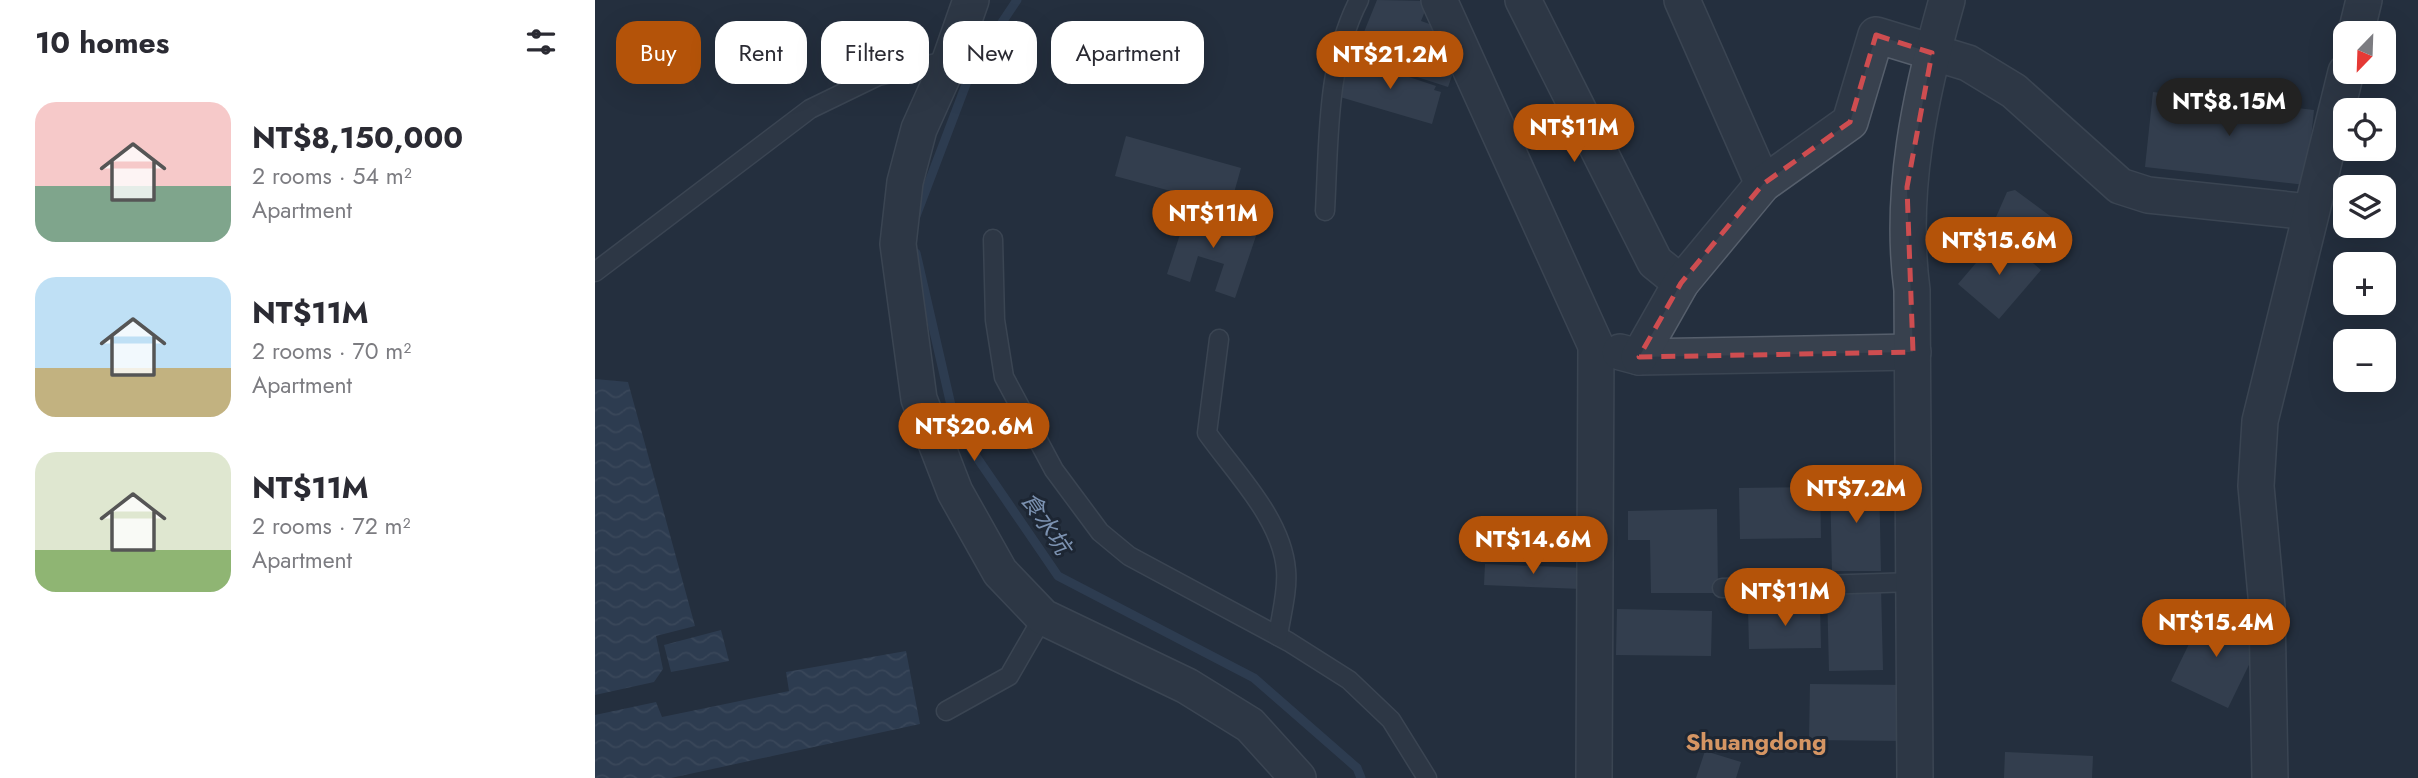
<!DOCTYPE html>
<html lang="en">
<head>
<meta charset="utf-8">
<style>
	:root { --surface:#fff; --page:#f2f2f3; --text:#2b2b33; --muted:#7c7c81; --accent:#b45309 }
	body { margin:0; font-family:Jost,"Noto Sans TC",sans-serif; background:var(--page); color:var(--text); height:100vh; display:flex; flex-direction:column; font-size:26px; white-space:nowrap }
	* { box-sizing:border-box; margin:0 }
	p { font-size:23px; color:var(--muted) }
	.icon { flex:none; width:38px; height:38px; fill:none; stroke:currentColor; stroke-width:2; stroke-linecap:round; stroke-linejoin:round }
	.map { position:relative; flex:1; overflow:hidden }
	.drawer { display:flex; flex-direction:column; background:var(--surface); width:595px }
	.drawer>* { flex:none }
	.hud { position:absolute; left:21px; top:21px; width:665px; height:63px; display:flex; gap:14px }
	.needle { width:46px; rotate:203deg }
	.controls { position:absolute; left:1738px; top:21px; display:grid; gap:14px }
	.controls a { display:grid; place-items:center; width:63px; height:63px; border-radius:14px; background:var(--surface); box-shadow:0 7px 28px #0002; font-size:35px }
	.price { position:absolute; translate:-50% -60px; padding:0 16px; border-radius:24px; background:var(--accent); color:#fff; font-size:23px; line-height:46px; filter:drop-shadow(0 2px 4px #0008) }
	.price::after { content:''; position:absolute; left:50%; top:42px; width:21px; height:16px; margin-left:-10px; background:inherit; clip-path:polygon(0 0,100% 0,50% 100%) }
	.price.on { background:#222; color:#fff }
	ul { padding:0; list-style:none }
	li { display:flex; align-items:center; gap:21px; height:175px; padding:0 35px }
	li span { display:grid; place-items:center; flex:none; width:196px; height:140px; border-radius:21px; color:#555 }
	li>.icon { margin-inline-start:auto }
	span .icon { width:84px; height:84px; fill:#fffc; stroke-width:1 }
	li b { font-size:30px }
	h2 { display:flex; justify-content:space-between; align-items:center; height:84px; padding:0 35px; font-size:30px }
	.pill { padding:0 24px; border-radius:21px; background:var(--surface); box-shadow:0 7px 28px #0002; font-size:24px; line-height:63px }
	.pill.on { background:var(--accent); color:#fff }
	main { display:flex; flex:1; min-height:0 }
	.map>svg:first-child { display:block }
	.water { fill:url(#water-waves) }
	.lines { fill:none; stroke-linecap:round; stroke-linejoin:round }
	.stream { stroke:#394c67; stroke-width:9 }
	.building { fill:#455162 }
	.lane-casing { stroke:#565f6c; stroke-width:21 }
	.street-casing { stroke:#565f6c; stroke-width:38 }
	.lane { stroke:#38414e; stroke-width:18 }
	.street { stroke:#38414e; stroke-width:35 }
	.marked { fill:none; stroke:#ce4d50; stroke-width:5; stroke-dasharray:14 9; stroke-linejoin:round }
	.labels { text-anchor:middle; dominant-baseline:central; stroke-width:6; stroke-linejoin:round; paint-order:stroke }
	.water-label { font-size:23px; font-style:italic; fill:#7c92b1; stroke:#1d2633 }
	.quarter-label { font-size:24px; font-weight:bold; fill:#d59563; stroke:#1d2633 }
</style>
</head>
<body>
<main>
<section class="drawer">
<h2>10 homes<svg class="icon" aria-label="filters" viewBox="0 0 24 24"><path d="M4 7h16M4 17h16"/><circle cx="9" cy="7" r="2"/><circle cx="15" cy="17" r="2"/></svg></h2>
<ul>
<li><span style="background:linear-gradient(#f6c9c9 60%,#7fa58c 0)"><svg class="icon" aria-label="home" viewBox="0 0 24 24"><path d="M3 11l9-7 9 7M6 9v11h12V9"/></svg></span><div><b>NT$8,150,000</b><p>2 rooms · 54 m²</p><p>Apartment</p></div></li>
<li><span style="background:linear-gradient(#bfe0f5 65%,#c2b280 0)"><svg class="icon" aria-label="home" viewBox="0 0 24 24"><path d="M3 11l9-7 9 7M6 9v11h12V9"/></svg></span><div><b>NT$11M</b><p>2 rooms · 70 m²</p><p>Apartment</p></div></li>
<li><span style="background:linear-gradient(#dfe7d0 70%,#8fb573 0)"><svg class="icon" aria-label="home" viewBox="0 0 24 24"><path d="M3 11l9-7 9 7M6 9v11h12V9"/></svg></span><div><b>NT$11M</b><p>2 rooms · 72 m²</p><p>Apartment</p></div></li>
</ul>
</section>
<div class="map">
<svg width="1823" height="778" viewBox="0 0 1823 778">
	<defs>
		<pattern id="water-waves" width="16" height="10" patternUnits="userSpaceOnUse" patternTransform="scale(1.75)"><rect width="16" height="10" fill="#394c67"/><path d="M0 5q4-4 8 0t8 0" fill="none" stroke="#53647b"/></pattern>
	</defs>
	<rect width="100%" height="100%" fill="#242f3e"/>
	<g class="water">
		<path d="M0,379l33,3 67,244 -39,10 7,33 -9,13 -59,13z"/>
		<path d="M126,630l8,31 -58,11 -7,-27z"/>
		<path d="M311,651l14,73 -249,54h-76v-63l61,-13 6,15 127,-26 -3,-19z"/>
	</g>
	<g class="lines">
		<g class="stream">
			<path d="M321,216l57,-150 44,-66"/>
			<path d="M321,253l40,174 102,149 196,102 103,90 4,10"/>
		</g>
	</g>
	<g class="building">
		<path d="M782,0l52,1 -8,20 20,7 -10,26 -67,-22z"/>
		<path d="M762,31l99,34 -8,22 -99,-32z"/>
		<path d="M754,57l87,29 -2,4 7,2 -9,32 -92,-27z"/>
		<path d="M1558,92l161,18 -8,75 -161,-18z"/>
		<path d="M531,136l115,32 -11,39 -115,-31z"/>
		<path d="M1420,190l58,43 -9,21 -71,-30 14,-32z"/>
		<path d="M593,210l69,23 -22,65 -20,-7 9,-27 -26,-8 -8,26 -23,-8z"/>
		<path d="M1405,235l41,35 -42,49 -41,-35z"/>
		<path d="M1284,479l2,92h-49l-2,-91z"/>
		<path d="M1225,487l1,51 -81,1 -1,-51z"/>
		<path d="M1122,509l1,84h-67l-1,-53h-22v-29z"/>
		<path d="M890,564l98,4 -1,21 -98,-4z"/>
		<path d="M1286,588l2,82 -54,1 -2,-82z"/>
		<path d="M1225,606l1,42 -72,1 -1,-42z"/>
		<path d="M1022,609l95,2 -1,45 -95,-1z"/>
		<path d="M1610,611l57,27 -34,70 -57,-27z"/>
		<path d="M1215,684l98,1v56l-99,-1z"/>
		<path d="M1110,751l36,11 -5,16h-40z"/>
		<path d="M1410,752l88,4 -1,22h-88z"/>
	</g>
	<g class="lines">
		<defs>
			<g id="lane">
				<path d="M730,211c4,-71 1,-147 34,-211"/>
				<path d="M398,239l2,81 9,57 50,93 46,62 29,24 160,86 60,38 42,40 36,58"/>
				<path d="M0,272l215,-163 68,-33 72,-16"/>
				<path d="M624,339l-12,94c29,41 75,86 79,137 2,21 -5,45 -8,66"/>
				<path d="M1127,588l193,-6"/>
				<path d="M351,711l63,-35 34,-59"/>
			</g>
			<g id="street">
				<path d="M376,0l-21,60 -31,69 -14,53 -7,62 21,155 36,93 45,80 43,45 144,69 63,39 48,53"/>
				<path d="M844,0l157,346 -2,432"/>
				<path d="M928,0l132,262 26,21"/>
				<path d="M1087,0l81,184"/>
				<path d="M1761,33l8,-33"/>
				<path d="M1025,352l19,5 274,-5"/>
				<path d="M1044,357l42,-74 82,-99 87,-62 26,-87 92,28 46,28 106,95 28,9 162,17"/>
				<path d="M1320,778l-3,-488c-13,-98 8,-195 35,-290"/>
				<path d="M1675,778l-3,-171 -11,-121 4,-65 86,-349"/>
			</g>
		</defs>
		<use href="#lane" class="lane-casing"/>
		<use href="#street" class="street-casing"/>
		<use href="#lane" class="lane"/>
		<use href="#street" class="street"/>
	</g>
	<path d="M0 0H1823V778H0ZM1281,35l56,18 -25,134 6,165 -274,5 42,-74 82,-99 87,-62z" fill="#242f3e" fill-opacity=".55" fill-rule="evenodd"/>
	<path class="marked" d="M1281,35l56,18 -25,134 6,165 -274,5 42,-74 82,-99 87,-62z"/>
	<g class="labels">
		<g class="water-label">
			<text transform="translate(451 523) rotate(56)">食水坑</text>
		</g>
		<g class="quarter-label">
			<text x="1161" y="741">Shuangdong</text>
		</g>
	</g>
</svg>
<div class="controls">
<a><svg class="needle" viewBox="-14 -14 28 28"><path d="M0-13l5 13h-10z" fill="#e53935"/><path d="M0 13l5-13h-10z" fill="#7c7c81"/></svg></a>
<a><svg class="icon" aria-label="locate" viewBox="0 0 24 24"><circle cx="12" cy="12" r="6"/><path d="M12 2v4M12 18v4M2 12h4M18 12h4"/></svg></a>
<a><svg class="icon" aria-label="layers" viewBox="0 0 24 24"><path d="M12 4l9 5-9 5-9-5zM3 14l9 5 9-5"/></svg></a>
<a>+</a>
<a>−</a>
</div>
<b class="price" style="left:795px;top:91px">NT$21.2M</b>
<b class="price on" style="left:1634px;top:138px">NT$8.15M</b>
<b class="price" style="left:979px;top:164px">NT$11M</b>
<b class="price" style="left:618px;top:250px">NT$11M</b>
<b class="price" style="left:1404px;top:277px">NT$15.6M</b>
<b class="price" style="left:379px;top:463px">NT$20.6M</b>
<b class="price" style="left:1261px;top:525px">NT$7.2M</b>
<b class="price" style="left:938px;top:576px">NT$14.6M</b>
<b class="price" style="left:1190px;top:628px">NT$11M</b>
<b class="price" style="left:1621px;top:659px">NT$15.4M</b>
<div class="hud">
<a class="pill on">Buy</a>
<a class="pill">Rent</a>
<a class="pill">Filters</a>
<a class="pill">New</a>
<a class="pill">Apartment</a>
</div>
</div>
</main>
</body>
</html>
